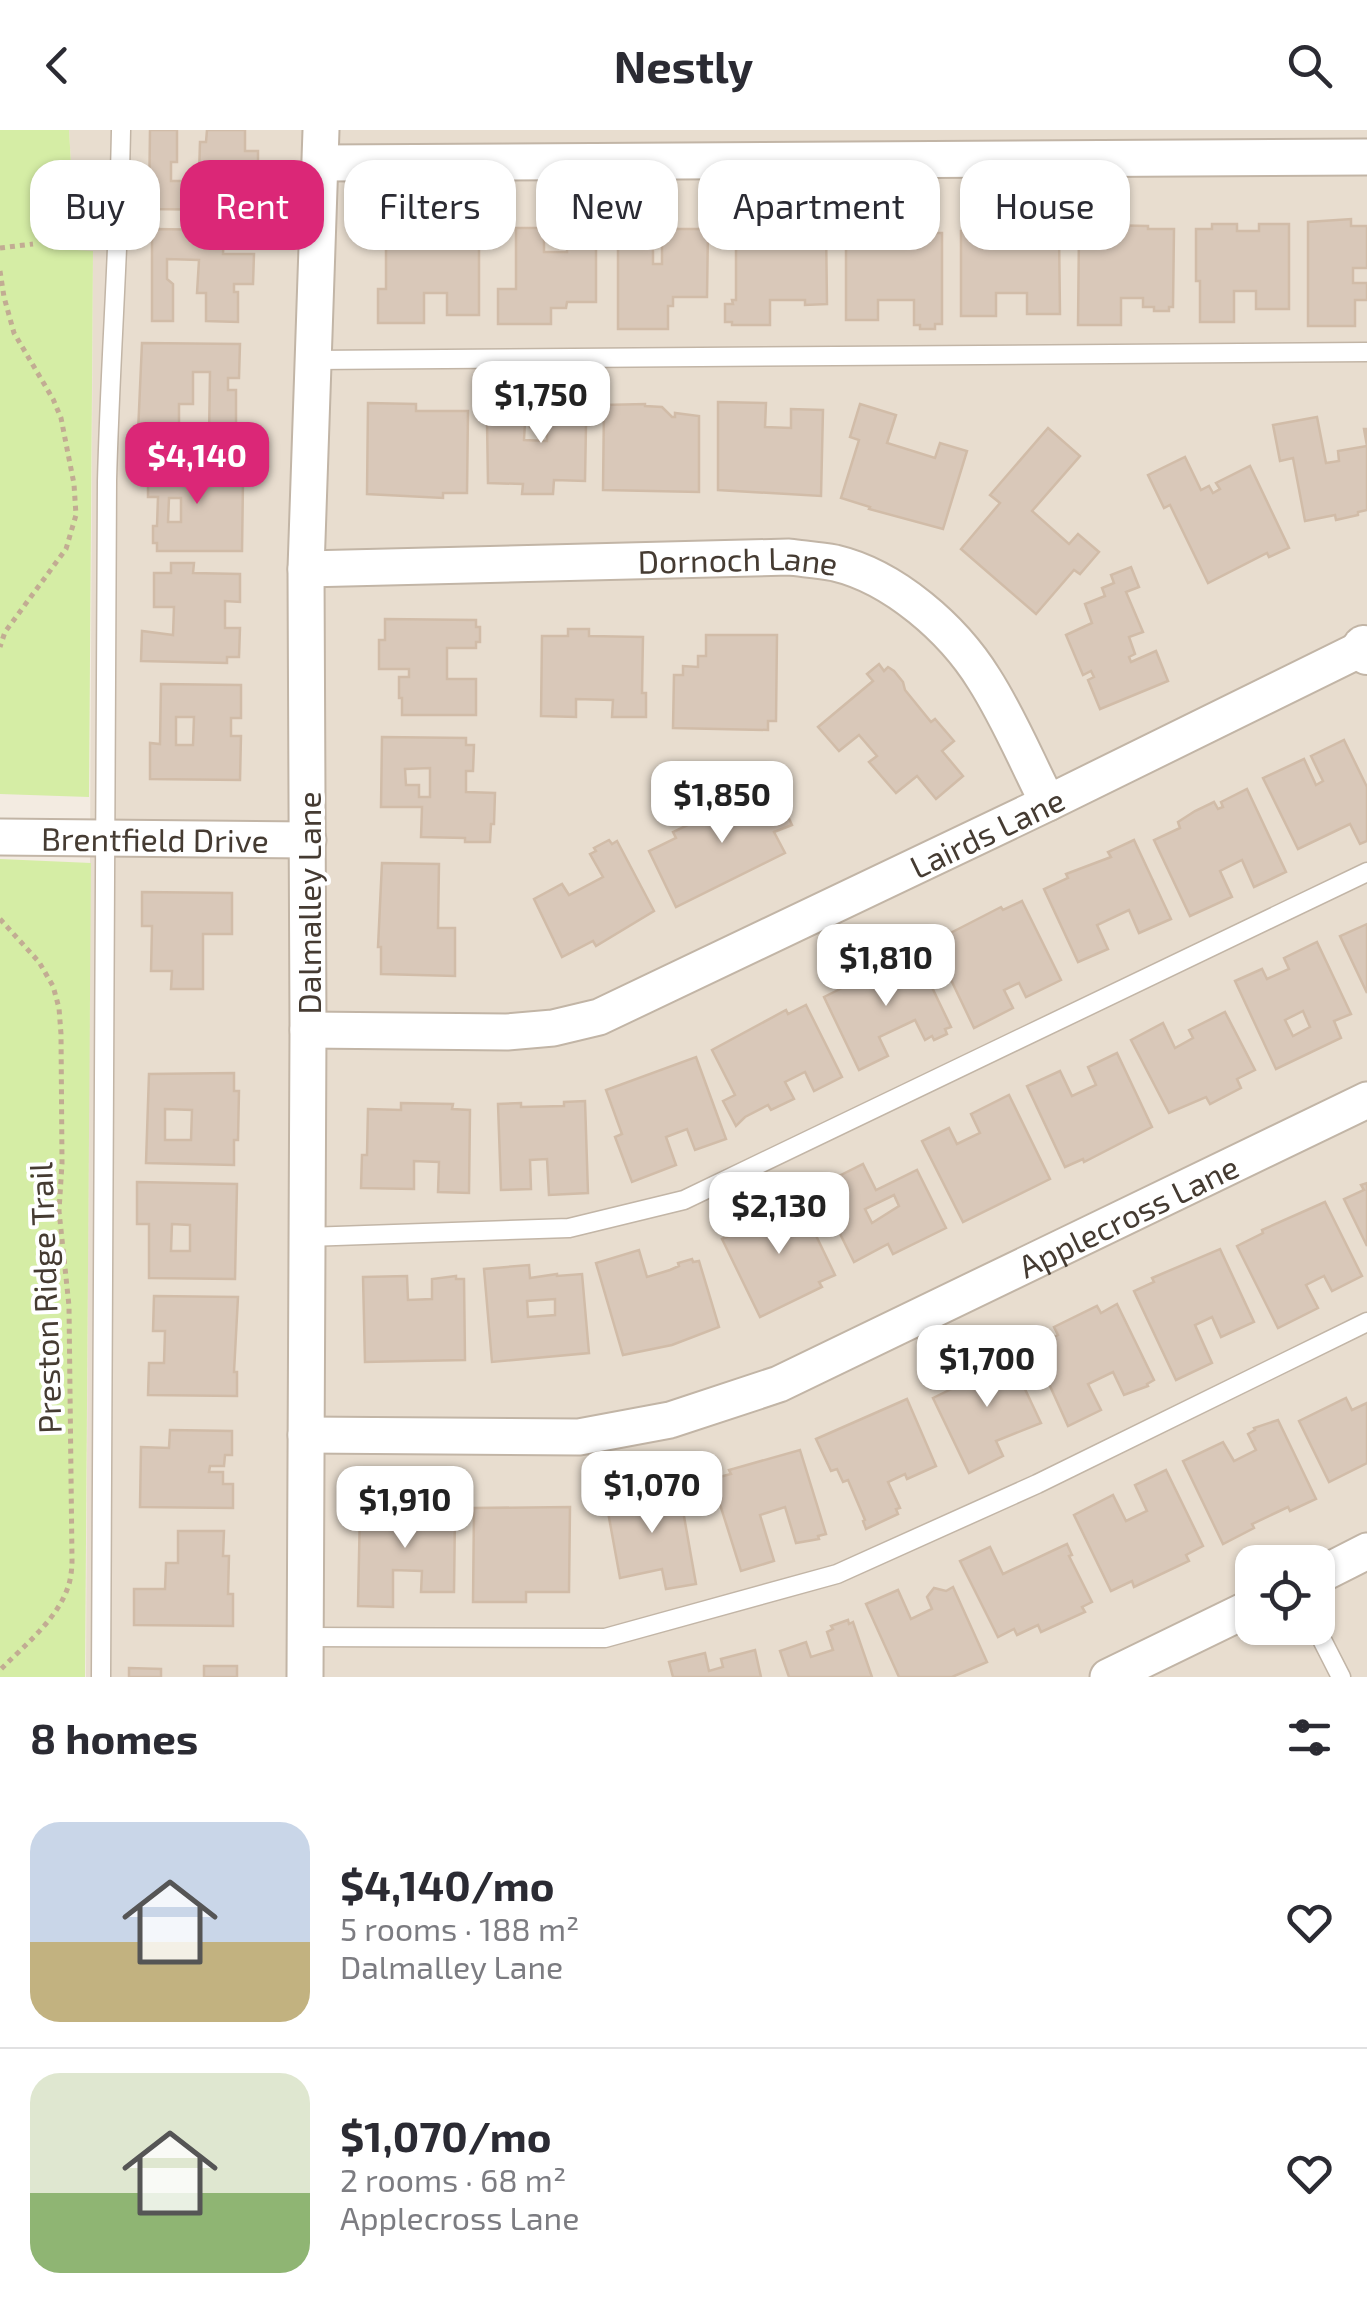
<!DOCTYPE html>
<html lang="en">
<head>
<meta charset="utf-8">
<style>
	:root { --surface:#fff; --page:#f7f7f7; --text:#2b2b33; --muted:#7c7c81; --line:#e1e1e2; --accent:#db2777 }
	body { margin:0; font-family:"Exo 2",sans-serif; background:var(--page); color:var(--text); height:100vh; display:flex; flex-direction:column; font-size:38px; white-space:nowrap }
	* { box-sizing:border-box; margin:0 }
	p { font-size:32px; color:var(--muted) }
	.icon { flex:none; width:55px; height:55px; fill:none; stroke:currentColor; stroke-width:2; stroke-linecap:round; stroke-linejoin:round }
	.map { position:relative; height:1547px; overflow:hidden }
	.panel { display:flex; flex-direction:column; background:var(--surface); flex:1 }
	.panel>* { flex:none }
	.top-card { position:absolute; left:30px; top:30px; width:1308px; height:90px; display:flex; gap:20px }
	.buttons { position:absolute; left:1235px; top:1415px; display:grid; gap:20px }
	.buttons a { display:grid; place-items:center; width:100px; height:100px; border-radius:20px; background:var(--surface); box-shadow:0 2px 8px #0004; font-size:50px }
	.price { position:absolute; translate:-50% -85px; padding:0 22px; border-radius:20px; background:#fff; color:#222; font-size:32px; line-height:65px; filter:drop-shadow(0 2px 5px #0008) }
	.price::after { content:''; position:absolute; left:50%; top:60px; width:30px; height:22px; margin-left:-15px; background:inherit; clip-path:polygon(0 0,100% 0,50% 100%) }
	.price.current { background:var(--accent); color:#fff }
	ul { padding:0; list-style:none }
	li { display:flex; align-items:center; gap:30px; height:250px; padding:0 30px }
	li+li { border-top:2px solid var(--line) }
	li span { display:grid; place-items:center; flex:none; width:280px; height:200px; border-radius:30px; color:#555 }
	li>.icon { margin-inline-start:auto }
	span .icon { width:120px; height:120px; fill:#fffc; stroke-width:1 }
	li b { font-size:42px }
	h2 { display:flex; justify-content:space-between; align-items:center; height:120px; padding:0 30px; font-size:42px }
	.tag { padding:0 35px; border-radius:30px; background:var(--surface); box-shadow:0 2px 8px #0004; font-size:35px; line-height:90px }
	.tag.current { background:var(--accent); color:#fff }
	header { display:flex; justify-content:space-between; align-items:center; height:130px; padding:0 30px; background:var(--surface); font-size:45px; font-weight:700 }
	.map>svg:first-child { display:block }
	.residential { fill:#e8ddcf; fill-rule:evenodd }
	.green { fill:#d5eda5 }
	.building { fill:#d9c8b9; stroke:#d1bca8; stroke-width:2.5; fill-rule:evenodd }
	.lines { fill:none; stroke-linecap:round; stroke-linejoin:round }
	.service-casing { stroke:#c2b5a6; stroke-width:21 }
	.minor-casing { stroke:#c2b5a6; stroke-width:39 }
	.tertiary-casing { stroke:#c2b5a6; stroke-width:46 }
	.path { stroke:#c2ac93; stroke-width:5; stroke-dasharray:5 5; stroke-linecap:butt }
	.service { stroke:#fff; stroke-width:18 }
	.minor { stroke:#fff; stroke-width:35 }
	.tertiary { stroke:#fff; stroke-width:42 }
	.labels { text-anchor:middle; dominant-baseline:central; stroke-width:8; stroke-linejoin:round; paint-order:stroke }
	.street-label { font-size:32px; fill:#453b32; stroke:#fff }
</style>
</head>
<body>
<header><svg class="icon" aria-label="back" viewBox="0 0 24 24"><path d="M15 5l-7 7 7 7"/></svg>Nestly<svg class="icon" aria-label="search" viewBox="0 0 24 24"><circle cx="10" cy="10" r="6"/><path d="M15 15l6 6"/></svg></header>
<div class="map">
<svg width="1367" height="1547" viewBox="0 0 1367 1547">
	<rect width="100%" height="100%" fill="#f3ebe1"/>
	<path class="residential" d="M69,0h1298v1547h-1281l7,-1425 -17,-2zM1252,1432h66v66h-66z"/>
	<g class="green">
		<path d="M0,0h69l7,120 17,1 -4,546 -89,-3z"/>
		<path d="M0,729l91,4 -6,814h-85z"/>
	</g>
	<g class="building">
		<path d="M150,0h27v32h-6v19h18v-7l10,1 1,-33h6l1,-12h38v21h13v36h-29v23l-80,-1z"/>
		<path d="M1351,89v7h16v42h-14v15h14v17h-12v26h-47v-104z"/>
		<path d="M1212,94h25v7h22v-7h30v85h-33v-18h-22v31h-34v-41h-4v-52h16z"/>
		<path d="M1100,95l48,1v3h26l-1,78h-4v4h-15v-4h-11v-9h-22v27h-43l1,-93h20z"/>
		<path d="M989,97h50v5h20l1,82h-33v-21h-31v23h-35v-85h28z"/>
		<path d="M386,98h93v87h-32v-22h-23v30h-46v-34h8z"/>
		<path d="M516,98h28v24h23v-24h29v74h-29l-1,6h-15v16h-53v-35h18z"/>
		<path d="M742,98h84l1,76 -22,1v-5h-35v25h-38v-3h-7v-18h8l-1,-4h4v-52h7z"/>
		<path d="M152,99l72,1 -1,24h31l-1,30h-19v8h4v30l-32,-1v-28h-9l2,-33 -32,-1v20l6,5v37h-21z"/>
		<path d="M662,99h46l-1,68h-34v9h-5v23h-50v-93h35v28h9z"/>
		<path d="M870,99h21v11h24v-7h27v91h-7v5h-15v-4h-6v-25h-36v20h-32v-80h24z"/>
		<path d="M142,213l98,1 -1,34h-11v12h8v48h-27l1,-66h-17v32h-14v29h-41z"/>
		<path d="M550,265l34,1 6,3 -1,26h-3l-1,56 -31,-1 -1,14h-31l1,-10 -35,-1 -1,-62 38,1 -1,18 23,1v-14h-17v-27h20z"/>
		<path d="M718,272l48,1 -1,24 26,1v-19l32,1 -2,86 -103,-6z"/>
		<path d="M368,273l48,1v7h52l-1,82h-24v5l-76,-4z"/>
		<path d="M645,274v2l17,1 10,10h3v-4l24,3v76l-96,-2 1,-85z"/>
		<path d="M860,274l36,11 -9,28 48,15 5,-15 27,8 -24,78 -74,-20 1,-2 -29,-9 18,-58 -9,-3z"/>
		<path d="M1317,287l9,46 13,-2 -1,-10 29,-5 -3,-17h3v81l-9,2v3l-22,5 -1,-5 -30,6 -12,-63 -13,3 -7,-36z"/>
		<path d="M1048,298l32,28 -48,55 37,33 9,-10 21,18 -19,22 -6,-4 -38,44 -75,-65 39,-46 -10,-8z"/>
		<path d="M1185,327l16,33 8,-4 4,7 7,-4 -4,-6 34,-17 39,82 -20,9 -2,-4 -59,30 -38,-78 -6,3 -16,-33z"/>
		<path d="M148,334h91v18h4l-1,69h-85v-8h-4v-17h4l1,-29h-10zM169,368h12v24h-13z"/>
		<path d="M171,433h23l-1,10 47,1v28l-15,-1v27h15l-1,29h-12v6l-86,-2 1,-30 31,4 1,-28h-20v-34h17z"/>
		<path d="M1131,437l8,20 -13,5 17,40 -14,5 6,17 -6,3 2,5 25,-11 12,30 -68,28 -12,-29 6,-3 -3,-6 -8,4 -17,-40 26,-12 -7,-19 20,-8 -3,-8 12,-5 -3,-8z"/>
		<path d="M385,489l91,1v7h4v15h-4v6h-29v31h29v36h-74v-17h-3v-21h10v-8h-30v-29h6z"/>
		<path d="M568,499h21v7l54,1 -1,56h4v24h-34l1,-17 -37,-1v18l-35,-1 1,-80h26z"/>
		<path d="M706,505h71l-1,86h-8v9l-95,-2 1,-53h9v-9l15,1v-11h8z"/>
		<path d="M879,534l5,7 4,-4 6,4 9,11 2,8 26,32 4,-3 19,22 -12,10 21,25 -27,23 -19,-23 -21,17 -27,-31 8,-6 -18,-21 -20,16 -21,-24 55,-46 -6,-7z"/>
		<path d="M161,554l80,1v33h-10v18h10l-1,44 -90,-1v-36l10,1zM176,587h18l-1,28h-17z"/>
		<path d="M382,607l84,1v7h8l-1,26h-7v21l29,1 -1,31h-3l-1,18h-25v-4l-44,-1 1,-30h-41zM430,638v29h-11v-12h-13l-1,-16z"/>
		<path d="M1344,610l23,47v54l-7,3 -10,-20 -52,25 -35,-71 41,-19 12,26 7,-4 -12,-25z"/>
		<path d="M773,654l19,41 -18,7 11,21 -109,54 -27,-56 27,-13 -3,-6z"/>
		<path d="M1247,659l39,83 -32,15 -12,-27 -22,11 12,26 -42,19 -36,-76 26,-12 -2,-6 17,-11 19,-9 4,7 5,-2 -2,-5z"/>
		<path d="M609,710l3,4 5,-3 37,70 -58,35 -3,-5 -31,16 -28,-58 28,-15 7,11 34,-18 -13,-23 6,-3 -2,-3z"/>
		<path d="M1134,710l37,79 -32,14 -10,-23 -32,15 11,24 -30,13 -34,-73 24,-11 -2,-4 45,-17 -3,-5z"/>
		<path d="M382,733l57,1 -1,64h17v48l-74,-2v-27h-3z"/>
		<path d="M142,762l90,1v41h-29v55h-32l1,-18h-21l1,-45h-10z"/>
		<path d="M1022,771l39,79 -35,17 -7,-14 -15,7 9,18 -39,20 -41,-86 68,-35 2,3z"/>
		<path d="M1367,794v69l-27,-57z"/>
		<path d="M1317,812l34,72 -17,7 7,17 -65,31 -41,-88 27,-12 5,10 22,-10 -5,-11zM1303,881l7,16 -17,9 -8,-16z"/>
		<path d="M916,824l35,73 -6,2 2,5 -13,6 -2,-4 -7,4 -10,-20 -36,17 9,19 -29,14 -35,-73 22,-11 -2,-4 22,-11 2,6z"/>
		<path d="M806,875l36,72 -28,14 -9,-19 -20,10 9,17 -23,11 -3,-5 -23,12 -9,9 -13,-25 12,-6 -23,-45 74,-40 2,4z"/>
		<path d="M1225,882l30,58 -18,9 4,9 -31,16 -4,-7 -37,16 -38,-73 32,-17 12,25 18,-10 -4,-8z"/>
		<path d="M1117,923l35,74 -68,35 -1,-3 -18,8 -38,-81 33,-15 12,25 24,-11 -8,-18z"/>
		<path d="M696,927l30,82 -31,11 -8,-21 -21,8 10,28 -44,17 -17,-45 7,-3 -16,-44z"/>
		<path d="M234,943v18h5l-1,49h-4v25l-88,-2 3,-89zM165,979l27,1 -1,30h-26z"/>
		<path d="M1009,965l41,84 -87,43 -41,-81 27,-13 8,16 23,-11 -9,-19z"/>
		<path d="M585,971l3,92 -39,2 -2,-36 -17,1 1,29 -30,1 -3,-86 23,-1v4l43,-1v-4z"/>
		<path d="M401,973l52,1 -1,5 18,1 -1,83 -31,-1 1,-30 -25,-1v28l-53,-1 1,-33h5l1,-46 33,1z"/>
		<path d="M863,1034l13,26 41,-20 29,58 -53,26 -5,-10 -34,18 -37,-75zM894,1065l5,11 -27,17 -7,-14z"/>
		<path d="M137,1052l100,2 -2,95 -86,-1v-54h-12zM172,1094l18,1v26h-19z"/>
		<path d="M1367,1053v63l-23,-47 20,-9 -3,-5z"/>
		<path d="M796,1064l39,81 -16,7 3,5 -62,30 -38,-78 7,-3 -2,-4 15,-7 4,6 25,-12 -5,-11z"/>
		<path d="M1325,1072l37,74 -30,15 -8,-15 -18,9 12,23 -40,20 -41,-82 26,-13 -1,-3z"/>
		<path d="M1220,1119l34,73 -33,15 -9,-20 -17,8 17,38 -36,17 -42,-89 20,-9 -2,-4z"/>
		<path d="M639,1120l8,27 23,-7 9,-4 -1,-3 14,-4 1,3 6,-1 20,66 -47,18 -49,10 -27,-92z"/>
		<path d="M529,1135l1,13 27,-4v2l25,-2 7,79 -97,9 -8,-93zM555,1169v16l-27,2 -1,-16z"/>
		<path d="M407,1146l1,24 24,-1v-20l24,-3v3h8l1,81 -100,2 -2,-85z"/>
		<path d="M154,1166l84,1 -4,75h3v24l-89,-1 1,-32h15l1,-32h-12z"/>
		<path d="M1117,1174l37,76 -7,4 1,2 -24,9 -11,-23 -25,12 13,26 -33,16 -35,-78 25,-13 -4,-8 43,-21 4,7z"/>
		<path d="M1006,1219l35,74 -45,18 7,15 -34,17 -36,-75 39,-19 -5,-11z"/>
		<path d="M1346,1268l6,12 15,-7v60l-38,19 -30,-61z"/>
		<path d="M907,1269l29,67 -29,13 -2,-5 -17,8 12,26 -4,1 2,5 -32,15 -3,-8 2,-1 -17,-40 -5,2 -6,-13 -6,2 -15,-32z"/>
		<path d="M1278,1290l38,79 -26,12 -2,-4 -36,17 2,4 -31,16 -40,-83 40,-19 11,19 22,-11 -8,-16 7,-4 -1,-2z"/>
		<path d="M170,1300l62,1v24h-7l-1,11h-14l-1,6h14v12h10v24l-93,-1 1,-60 28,1z"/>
		<path d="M800,1320l26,84 -8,2 1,3 -23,4 -11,-36 -25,8 14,46 -33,10 -29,-92 19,-5 -2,-4z"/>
		<path d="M1166,1340l37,76 -17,9 3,6 -55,26 -2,-6 -21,10 -37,-76 39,-20 13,26 21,-10 -12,-26z"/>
		<path d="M679,1358l17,96 -30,5 -4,-20 -42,9 -14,-77 37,-9z"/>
		<path d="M434,1377v5h21l-1,80h-33l1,-21 -29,-1v37l-35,-1 2,-97z"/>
		<path d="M570,1377l-1,85h-43v10h-53l1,-94z"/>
		<path d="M178,1401h46l-1,25h6l-1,38h5v32l-99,-1v-36h31l1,-26h12z"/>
		<path d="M1067,1414l5,11 -3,1 23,46 -10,5 3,5 -44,20 -3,-7 -21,10 -3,-6 -16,8 -38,-76 30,-14 13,27z"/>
		<path d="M953,1457l34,75 -35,15h-53l-33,-73 32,-14 13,29 21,-10 -5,-12 7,-9 12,3z"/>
		<path d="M848,1490l1,4 4,-2 19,55h-83l-9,-26 26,-9 5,15 22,-7 -6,-18 6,-3 -2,-3z"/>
		<path d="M755,1520l6,27h-88l-4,-15 36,-9 4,18 14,-4 -2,-8z"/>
		<rect x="204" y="1536" width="33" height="11"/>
		<path d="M129,1538l32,1v8h-32z"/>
	</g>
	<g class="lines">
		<defs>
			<g id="service">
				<path d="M313,230l1054,-8"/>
				<path d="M307,1107l262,-9 115,-28 683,-328"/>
				<path d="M1316,1498l25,49"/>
				<path d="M305,1507l300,1 232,-64 200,-90 330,-162"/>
				<path d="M101,1547l6,-1196c3,-117 12,-234 14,-351"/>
			</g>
			<g id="minor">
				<path d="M321,33l1046,-6"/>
				<path id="s1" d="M306,439l483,-12c15,2 31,3 46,6 59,14 118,66 149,116 25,39 43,83 64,124"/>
				<path id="s2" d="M0,707l308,3"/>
				<path id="s3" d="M308,900l199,2 46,-4 46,-11 449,-214 319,-157"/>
				<path id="s4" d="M306,1305l273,2 91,-17 109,-36 588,-284"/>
				<path d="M1318,1446l49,-25"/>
				<path d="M305,1547l3,-647 -2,-461 15,-439"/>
				<path d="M1108,1547l144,-70"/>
			</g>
			<path id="tertiary" d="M1364,517l3,6"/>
		</defs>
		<use href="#service" class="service-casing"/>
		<use href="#minor" class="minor-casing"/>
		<use href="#tertiary" class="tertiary-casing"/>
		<g class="path">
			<path d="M0,118l33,-4"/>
			<path d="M0,141l4,26 10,36 39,66 8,19 13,66 2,31 -10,34 -61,83 -5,15"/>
			<path d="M0,789l39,43 14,24 6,22 2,26 1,129 -3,48 10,95 3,254c0,8 -1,17 -3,24 -10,34 -44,61 -69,86"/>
		</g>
		<use href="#service" class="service"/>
		<use href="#minor" class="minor"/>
		<use href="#tertiary" class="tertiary"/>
	</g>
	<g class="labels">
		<g class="street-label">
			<text stroke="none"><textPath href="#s1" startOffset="432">Dornoch Lane</textPath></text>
			<text stroke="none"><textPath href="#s3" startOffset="722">Lairds Lane</textPath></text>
			<text stroke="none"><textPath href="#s2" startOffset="155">Brentfield Drive</textPath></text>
			<text transform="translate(308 773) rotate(-90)">Dalmalley Lane</text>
			<text stroke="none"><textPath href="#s4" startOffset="868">Applecross Lane</textPath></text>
			<text transform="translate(44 1168) rotate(-92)">Preston Ridge Trail</text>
		</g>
	</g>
</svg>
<div class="buttons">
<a><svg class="icon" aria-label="locate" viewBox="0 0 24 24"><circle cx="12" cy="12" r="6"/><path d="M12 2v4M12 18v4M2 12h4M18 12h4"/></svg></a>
</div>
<b class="price" style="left:541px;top:316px">$1,750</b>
<b class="price current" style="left:197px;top:377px">$4,140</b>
<b class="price" style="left:722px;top:716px">$1,850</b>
<b class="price" style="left:886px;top:879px">$1,810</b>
<b class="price" style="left:779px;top:1127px">$2,130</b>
<b class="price" style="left:987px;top:1280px">$1,700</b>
<b class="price" style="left:652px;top:1406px">$1,070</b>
<b class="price" style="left:405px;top:1421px">$1,910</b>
<div class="top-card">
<a class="tag">Buy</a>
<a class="tag current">Rent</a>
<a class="tag">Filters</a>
<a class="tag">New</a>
<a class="tag">Apartment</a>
<a class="tag">House</a>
</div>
</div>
<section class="panel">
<h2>8 homes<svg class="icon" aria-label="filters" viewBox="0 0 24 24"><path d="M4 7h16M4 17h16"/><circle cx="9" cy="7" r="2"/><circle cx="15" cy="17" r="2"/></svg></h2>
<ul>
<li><span style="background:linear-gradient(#c9d6e8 60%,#c2b280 0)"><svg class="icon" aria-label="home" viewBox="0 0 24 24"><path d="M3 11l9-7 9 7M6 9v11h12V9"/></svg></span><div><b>$4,140/mo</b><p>5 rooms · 188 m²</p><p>Dalmalley Lane</p></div><svg class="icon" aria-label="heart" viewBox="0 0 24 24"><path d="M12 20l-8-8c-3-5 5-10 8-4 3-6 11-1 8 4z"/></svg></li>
<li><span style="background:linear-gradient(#dfe7d0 60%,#8fb573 0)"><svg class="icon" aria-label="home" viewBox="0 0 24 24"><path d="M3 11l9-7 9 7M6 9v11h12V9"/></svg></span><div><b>$1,070/mo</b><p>2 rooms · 68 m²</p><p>Applecross Lane</p></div><svg class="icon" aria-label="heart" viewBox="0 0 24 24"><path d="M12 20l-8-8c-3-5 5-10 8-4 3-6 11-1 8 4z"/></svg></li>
</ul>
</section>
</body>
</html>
